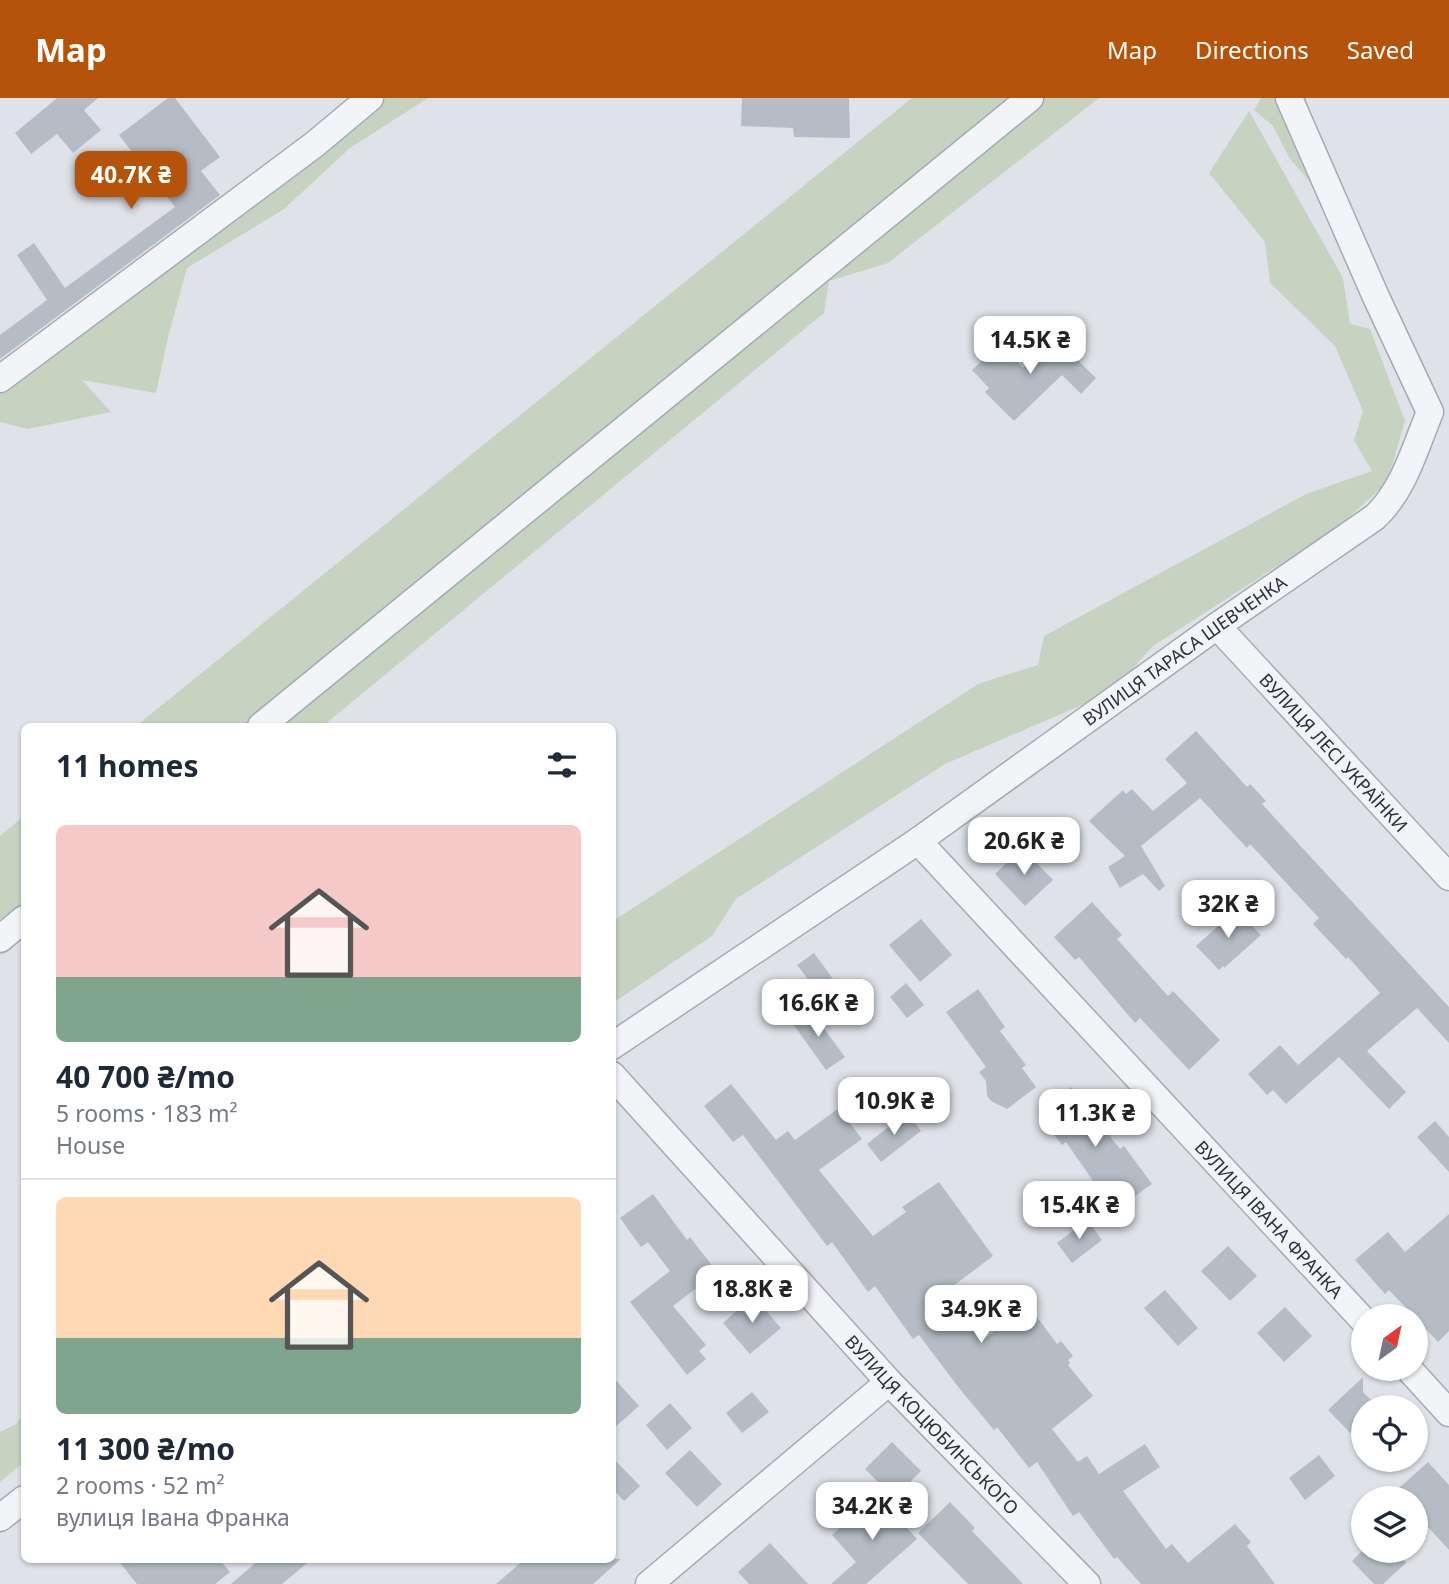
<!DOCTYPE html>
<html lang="en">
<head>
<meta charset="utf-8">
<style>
	:root { --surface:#fff; --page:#f6f6f7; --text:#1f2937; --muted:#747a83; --line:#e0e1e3; --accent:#b45309 }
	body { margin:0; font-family:"Noto Sans",sans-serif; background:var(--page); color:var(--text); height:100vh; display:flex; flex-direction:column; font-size:26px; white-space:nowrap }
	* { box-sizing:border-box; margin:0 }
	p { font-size:23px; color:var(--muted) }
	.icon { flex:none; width:38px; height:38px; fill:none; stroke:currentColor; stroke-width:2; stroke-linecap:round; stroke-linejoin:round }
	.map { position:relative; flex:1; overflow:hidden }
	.side { position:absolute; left:21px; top:625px; width:595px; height:840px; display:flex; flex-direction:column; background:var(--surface); border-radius:10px; box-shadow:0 2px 5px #0004 }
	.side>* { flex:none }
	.needle { width:46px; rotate:33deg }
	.fabs { position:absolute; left:1351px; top:1206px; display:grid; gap:14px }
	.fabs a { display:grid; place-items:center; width:77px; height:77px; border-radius:50%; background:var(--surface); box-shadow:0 2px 5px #0004; font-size:35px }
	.price { position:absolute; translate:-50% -60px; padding:0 16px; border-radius:14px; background:#fff; color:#222; font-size:23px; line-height:46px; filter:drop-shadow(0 2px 4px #0008) }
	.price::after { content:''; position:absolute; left:50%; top:42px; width:21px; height:16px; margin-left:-10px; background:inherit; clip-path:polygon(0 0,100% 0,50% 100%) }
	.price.active { background:var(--accent); color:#fff }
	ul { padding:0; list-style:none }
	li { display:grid; align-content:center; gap:14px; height:371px; padding:0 35px }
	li+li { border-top:2px solid var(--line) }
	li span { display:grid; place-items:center; height:217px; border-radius:10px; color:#555 }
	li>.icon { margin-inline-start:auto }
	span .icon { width:126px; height:126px; fill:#fffc; stroke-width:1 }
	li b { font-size:30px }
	h2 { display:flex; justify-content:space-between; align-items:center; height:84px; padding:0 35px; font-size:30px }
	header { display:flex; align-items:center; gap:42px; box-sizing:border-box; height:98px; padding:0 35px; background:var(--accent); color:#fff }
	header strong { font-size:33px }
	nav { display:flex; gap:38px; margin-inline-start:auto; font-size:24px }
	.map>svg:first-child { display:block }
	.green { fill:#c5d3c0 }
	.building { fill:#b6bcc6 }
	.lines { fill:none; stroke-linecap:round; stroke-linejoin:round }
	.minor-casing { stroke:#a4aab3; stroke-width:29 }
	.minor { stroke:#f2f4f7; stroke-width:26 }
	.labels { text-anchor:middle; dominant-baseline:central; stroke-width:6; stroke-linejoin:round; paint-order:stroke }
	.street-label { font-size:18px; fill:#273140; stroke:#eff2f6 }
</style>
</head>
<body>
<header>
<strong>Map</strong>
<nav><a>Map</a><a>Directions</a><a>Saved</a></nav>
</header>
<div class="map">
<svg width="1449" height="1486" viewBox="0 0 1449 1486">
	<rect width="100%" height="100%" fill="#dfe3e9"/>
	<g class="green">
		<path d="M377,0h51l-78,50 -66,61 -97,59 -19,69 -12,56 -74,-13 29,32 -83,17 -28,-7v-56z"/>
		<path d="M912,0h187l-211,165 -59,18 -5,32 -501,413h-187z"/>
		<path d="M1261,0h45l7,51 -2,34 -21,-24 -17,-33 -19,-16z"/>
		<path d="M1249,13l94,167 7,46 20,5 35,92 -18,62 -49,44 -185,119 -41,46 -167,72 -209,135 -24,37 -99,67v-82l365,-237 60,-19 6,-29 262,-142 66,-23 -18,-31 9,-29 -28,-65 -65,-63 -5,-41 -56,-69z"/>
		<path d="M24,718v126l-24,-9v-97z"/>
		<path d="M24,1316v48l-24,20v-50l16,-8z"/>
	</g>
	<g class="building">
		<path d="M57,0h41l-14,12 17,20 -28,23 -16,-19 -26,20 -16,-21z"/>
		<path d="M168,0h7l45,59 -19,14 19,24 -220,164v-24l47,-35 -30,-45 17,-12 31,45 110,-81 -56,-72z"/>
		<path d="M742,0h107l1,40 -56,-1 -1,-9 -52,-2z"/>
		<path d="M1054,239l42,41 -15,16 -19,-19 -48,46 -29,-29 4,-4 -17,-18 26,-25 17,18 2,-1 6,6z"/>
		<path d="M1196,633l51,56 3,-3 16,17 -4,3 187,203v36l-32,-35 -50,43 39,41 -17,17 -50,-52 -53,47 -13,-14 -6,5 -19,-21 32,-29 18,20 82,-72 -32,-36 -2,2 -33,-35 6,-6 -69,-74 -3,4 -47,-50 -59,48 24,40 -6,5 -16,-17 -23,14 -12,-21 17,-11 -36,-35 34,-31 3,4 6,-5 21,22 34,-28 -22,-24z"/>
		<path d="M1022,750l31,32 -28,26 -30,-32z"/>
		<path d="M1092,804l30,33 -5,4 51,57 5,-5 47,49 -31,30 -49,-52 -5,5 -56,-66 -4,3 -21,-23z"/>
		<path d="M1236,812l25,25 -37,33 -1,-2 -4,4 -23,-24z"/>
		<path d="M921,821l31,36 -32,27 -31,-37z"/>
		<path d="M814,855l19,26 -16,12 -20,-26z"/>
		<path d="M906,885l18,22 -17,13 -17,-21z"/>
		<path d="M978,891l27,38 -5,4 26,34 -4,3 14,19 -29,22 -16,-8 -4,-5 -1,-15 -7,-9 7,-5 -40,-55z"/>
		<path d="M809,910l36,49 -19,13 -35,-49z"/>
		<path d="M731,986l45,56 12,-9 7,9 44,-32 23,31 -43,31 54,66 33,-24 -4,-5 37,-25 54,74 -48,36 36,49 48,-35 28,38 4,-3 12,15 -5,4 2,3 -2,2 25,31 -41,33 26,33 9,-6 12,18 46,-30 15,23 -37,24 43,58 6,-5 16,19 47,-39 16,18 -4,4 28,38h-134l-24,-27 -3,2 -35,-47 -6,4 -36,-54 -8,6 -32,-41 -3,3 -35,-42 -40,-53 -6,4 -38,-53 -7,6 -36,-50 -5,4 -84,-111 -10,7 -29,-36z"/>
		<path d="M1071,989l49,62 4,-3 28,38 -38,27 -48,-69 -4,3 -24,-32z"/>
		<path d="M907,1014l14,19 -40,31 -14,-18z"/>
		<path d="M1435,1023l14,16v35l-32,-35z"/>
		<path d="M653,1096l34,46 3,-3 27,35 -44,34 33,39 -7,6 7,8 -19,16 -57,-73 40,-31 -22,-29 -7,5 -21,-29z"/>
		<path d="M1449,1116v117l-11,11 -49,-52 -4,4 -30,-34 33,-28 17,20z"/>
		<path d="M1087,1122l15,20 -30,23 -15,-20z"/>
		<path d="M1228,1148l29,30 -27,25 -29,-30z"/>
		<path d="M1165,1192l33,38 -20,18 -34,-38z"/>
		<path d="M753,1198l28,32 -31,26 -27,-31z"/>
		<path d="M1285,1209l27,29 -28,26 -27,-29z"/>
		<path d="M612,1278l27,30 -27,24z"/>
		<path d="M1363,1279v15l15,15h-15v39l-35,-36z"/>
		<path d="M752,1294l17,20 -27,21 -16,-20z"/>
		<path d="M670,1305l22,25 -25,22 -21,-25z"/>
		<path d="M892,1344l29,29 -27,27 -29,-29z"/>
		<path d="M690,1352l32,34 -25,23 -32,-34z"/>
		<path d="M1319,1357l16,21 -30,24 -16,-22z"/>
		<path d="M612,1359l28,29 -16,15 -12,-13z"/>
		<path d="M1428,1364l21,23v65l-21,-23 -4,3 -8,-9v-23h-28z"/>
		<path d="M877,1397l40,44 -51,45h-35l25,-22 -24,-27z"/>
		<path d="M950,1404l25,26 -3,3 51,53h-55l-50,-51z"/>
		<path d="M770,1445l38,41h-59l-11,-12z"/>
		<path d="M1363,1452h32l11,13 -23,21h-9l-22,-23z"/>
		<path d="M117,1461h102l11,13 -15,12h-78z"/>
		<path d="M260,1461h52l-30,25h-51z"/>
		<path d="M525,1461h96l-28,25h-97z"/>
	</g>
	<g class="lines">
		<defs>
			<g id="minor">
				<path d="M0,281l315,-235 55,-46"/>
				<path id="s1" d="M1217,528l232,251"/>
				<path d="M261,628l769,-628"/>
				<path id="s2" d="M918,743l445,479"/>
				<path d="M0,841l24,-20"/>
				<path id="s3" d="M612,948l306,-205 299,-215 158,-109c29,-27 40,-69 55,-105l-54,-115 -87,-199"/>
				<path id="s4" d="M612,977l277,307 198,202"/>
				<path d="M1408,1270l41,45"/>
				<path d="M0,1420l24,-19"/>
				<path d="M649,1486l240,-202"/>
			</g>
		</defs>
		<use href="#minor" class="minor-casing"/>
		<use href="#minor" class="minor"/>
	</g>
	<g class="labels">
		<g class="street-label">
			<text stroke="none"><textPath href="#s3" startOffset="696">ВУЛИЦЯ ТАРАСА ШЕВЧЕНКА</textPath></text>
			<text stroke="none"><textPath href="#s1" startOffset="172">ВУЛИЦЯ ЛЕСІ УКРАЇНКИ</textPath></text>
			<text stroke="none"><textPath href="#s2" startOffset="516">ВУЛИЦЯ ІВАНА ФРАНКА</textPath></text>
			<text stroke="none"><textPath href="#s4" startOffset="474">ВУЛИЦЯ КОЦЮБИНСЬКОГО</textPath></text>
		</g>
	</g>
</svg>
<div class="fabs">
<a><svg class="needle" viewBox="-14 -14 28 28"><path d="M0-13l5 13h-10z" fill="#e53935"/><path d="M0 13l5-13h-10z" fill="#747a83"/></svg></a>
<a><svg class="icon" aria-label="locate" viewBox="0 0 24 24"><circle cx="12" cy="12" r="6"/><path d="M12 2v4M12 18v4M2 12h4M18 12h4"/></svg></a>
<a><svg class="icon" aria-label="layers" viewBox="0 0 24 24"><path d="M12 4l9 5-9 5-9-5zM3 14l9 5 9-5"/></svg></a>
</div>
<b class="price active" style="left:131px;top:113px">40.7K ₴</b>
<b class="price" style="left:1030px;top:278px">14.5K ₴</b>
<b class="price" style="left:1024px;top:779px">20.6K ₴</b>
<b class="price" style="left:1228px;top:842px">32K ₴</b>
<b class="price" style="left:818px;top:941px">16.6K ₴</b>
<b class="price" style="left:894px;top:1039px">10.9K ₴</b>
<b class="price" style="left:1095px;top:1051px">11.3K ₴</b>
<b class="price" style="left:1079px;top:1143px">15.4K ₴</b>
<b class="price" style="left:752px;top:1227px">18.8K ₴</b>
<b class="price" style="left:981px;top:1247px">34.9K ₴</b>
<b class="price" style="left:872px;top:1444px">34.2K ₴</b>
<section class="side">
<h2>11 homes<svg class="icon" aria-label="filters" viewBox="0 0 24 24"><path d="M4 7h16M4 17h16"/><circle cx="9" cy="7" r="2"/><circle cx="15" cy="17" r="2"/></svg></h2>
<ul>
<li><span style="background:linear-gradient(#f6c9c9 70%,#7fa58c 0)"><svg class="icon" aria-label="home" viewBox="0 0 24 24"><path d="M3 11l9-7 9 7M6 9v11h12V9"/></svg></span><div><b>40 700 ₴/mo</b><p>5 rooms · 183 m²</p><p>House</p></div></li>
<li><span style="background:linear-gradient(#ffd9b3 65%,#7fa58c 0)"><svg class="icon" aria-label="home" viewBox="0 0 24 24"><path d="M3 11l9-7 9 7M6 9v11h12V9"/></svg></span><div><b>11 300 ₴/mo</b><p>2 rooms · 52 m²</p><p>вулиця Івана Франка</p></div></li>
</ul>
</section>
</div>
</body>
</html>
